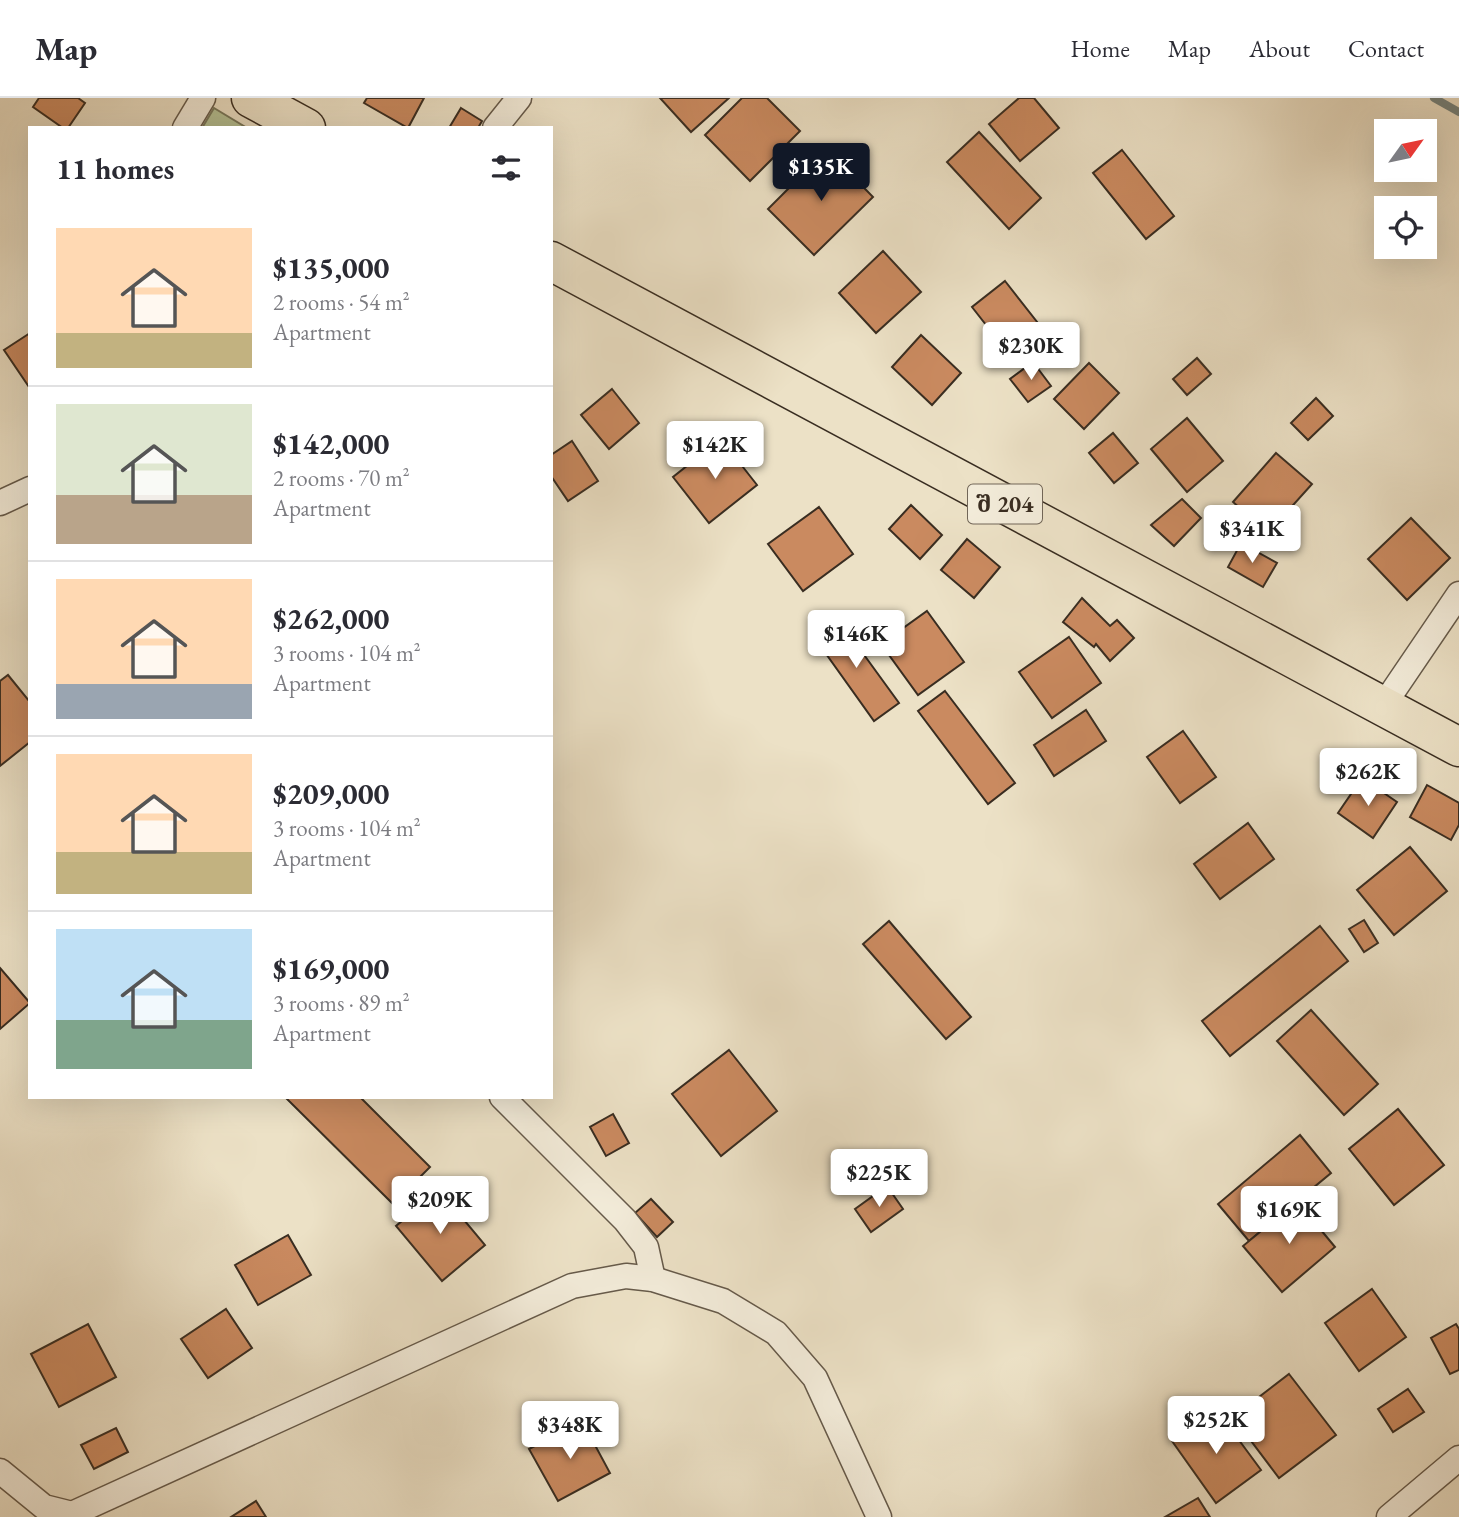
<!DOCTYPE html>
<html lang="en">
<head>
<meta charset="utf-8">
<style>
	:root { --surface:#fff; --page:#f7f7f7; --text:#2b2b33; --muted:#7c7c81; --line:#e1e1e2; --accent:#111827 }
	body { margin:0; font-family:"EB Garamond","Noto Serif Georgian",serif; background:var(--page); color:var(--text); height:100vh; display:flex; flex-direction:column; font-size:26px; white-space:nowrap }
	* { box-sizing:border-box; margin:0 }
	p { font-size:23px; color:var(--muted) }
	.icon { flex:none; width:38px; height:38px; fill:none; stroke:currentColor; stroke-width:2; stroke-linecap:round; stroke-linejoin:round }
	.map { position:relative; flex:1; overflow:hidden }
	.side { position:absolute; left:28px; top:28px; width:525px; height:973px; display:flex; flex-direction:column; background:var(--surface); border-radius:0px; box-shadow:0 7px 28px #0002 }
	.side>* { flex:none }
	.needle { width:46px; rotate:57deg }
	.tools { position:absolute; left:1374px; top:21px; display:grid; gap:14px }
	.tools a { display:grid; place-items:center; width:63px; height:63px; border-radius:0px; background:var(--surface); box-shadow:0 7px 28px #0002; font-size:35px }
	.price { position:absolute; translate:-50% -60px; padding:0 16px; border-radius:7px; background:#fff; color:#222; font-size:23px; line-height:46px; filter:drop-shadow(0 2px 4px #0008) }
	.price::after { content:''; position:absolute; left:50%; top:42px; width:21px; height:16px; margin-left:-10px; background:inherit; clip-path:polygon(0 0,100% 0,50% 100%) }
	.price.active { background:var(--accent); color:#fff }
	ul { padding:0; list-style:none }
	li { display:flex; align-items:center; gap:21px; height:175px; padding:0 28px }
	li+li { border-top:2px solid var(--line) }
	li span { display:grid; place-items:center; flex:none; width:196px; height:140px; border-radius:0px; color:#555 }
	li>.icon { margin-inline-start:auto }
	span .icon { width:84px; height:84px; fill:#fffc; stroke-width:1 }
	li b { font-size:30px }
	h2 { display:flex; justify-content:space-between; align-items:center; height:84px; padding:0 28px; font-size:30px }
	header { display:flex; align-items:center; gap:42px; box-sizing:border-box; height:98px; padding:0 35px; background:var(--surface); border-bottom:2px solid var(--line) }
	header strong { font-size:33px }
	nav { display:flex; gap:38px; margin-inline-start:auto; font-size:24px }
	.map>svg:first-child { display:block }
	.green { fill:#b6c397; stroke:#78785c; stroke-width:2 }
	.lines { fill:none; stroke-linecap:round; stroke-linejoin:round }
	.stream { stroke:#74837f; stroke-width:8 }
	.building { fill:#ca8a60; stroke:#392d21; stroke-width:2 }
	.minor-casing { stroke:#665a4a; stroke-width:27 }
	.primary-casing { stroke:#392d21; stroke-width:41 }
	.minor { stroke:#f3ecda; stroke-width:24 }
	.primary { stroke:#ece1c6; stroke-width:38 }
	.labels { text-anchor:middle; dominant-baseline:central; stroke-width:7; stroke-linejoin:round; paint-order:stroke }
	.shield { fill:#f3ecda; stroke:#716658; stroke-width:2 }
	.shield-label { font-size:23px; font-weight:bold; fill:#392d21 }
</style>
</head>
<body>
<header>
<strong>Map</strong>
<nav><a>Home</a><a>Map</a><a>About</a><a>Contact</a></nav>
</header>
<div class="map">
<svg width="1459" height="1419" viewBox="0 0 1459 1419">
	<rect width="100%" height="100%" fill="#ece1c6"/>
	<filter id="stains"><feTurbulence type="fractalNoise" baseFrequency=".00286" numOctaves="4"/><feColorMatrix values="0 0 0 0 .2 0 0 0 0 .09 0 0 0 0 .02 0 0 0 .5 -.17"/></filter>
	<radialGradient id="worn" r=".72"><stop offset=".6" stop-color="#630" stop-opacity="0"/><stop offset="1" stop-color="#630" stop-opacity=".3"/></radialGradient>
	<path class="green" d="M214,10l33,20h-45z"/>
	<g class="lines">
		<path class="stream" d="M1434,0l25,14"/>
	</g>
	<g class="building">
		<path d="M39,0h39l7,5 -17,25h-5l-30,-21z"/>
		<path d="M367,0h57l-16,30 -44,-25z"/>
		<path d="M660,0h69l-38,34z"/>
		<path d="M742,0h25l33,33 -50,50 -45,-46z"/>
		<path d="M1019,0h15l25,30 -39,33 -31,-37z"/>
		<path d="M461,10l21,13 -4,7h-29z"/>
		<path d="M979,34l62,66 -32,31 -62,-67z"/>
		<path d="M827,52l46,47 -59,58 -46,-46z"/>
		<path d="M1122,52l52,66 -28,23 -53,-66z"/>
		<path d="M883,153l38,41 -45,41 -37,-40z"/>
		<path d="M1005,183l40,51 -33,26 -40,-51z"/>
		<path d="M30,235v53l-1,1 -25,-37z"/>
		<path d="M921,237l40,38 -29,32 -40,-38z"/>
		<path d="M1197,260l14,16 -24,21 -14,-16z"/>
		<path d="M1033,264l18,24 -23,16 -18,-23z"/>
		<path d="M1089,265l30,30 -35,36 -30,-30z"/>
		<path d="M612,291l27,34 -30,26 -28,-34z"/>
		<path d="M1316,300l17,18 -25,24 -17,-17z"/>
		<path d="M1187,320l36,43 -36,31 -36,-43z"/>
		<path d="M1113,335l25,30 -24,20 -25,-30z"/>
		<path d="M721,341l36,46 -48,38 -36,-46z"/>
		<path d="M572,343l26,40 -30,20 -17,-25v-21z"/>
		<path d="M1276,355l36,31 -44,49 -35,-31z"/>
		<path d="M1182,401l19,19 -27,28 -23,-21z"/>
		<path d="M911,407l31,30 -22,24 -31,-30z"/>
		<path d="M819,409l34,47 -50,37 -35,-47z"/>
		<path d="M1411,420l39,40 -43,42 -39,-41z"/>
		<path d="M967,441l33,28 -26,31 -33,-28z"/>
		<path d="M1241,445l36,20 -14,24 -35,-20z"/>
		<path d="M1082,500l28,28 7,-6 17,18 -24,23 -14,-17 -2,3 -31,-25z"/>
		<path d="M927,513l37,51 -46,33 -37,-51z"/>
		<path d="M838,521l61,84 -25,18 -60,-84z"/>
		<path d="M1069,539l32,46 -49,35 -33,-46z"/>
		<path d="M8,577l22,27v40l-30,24v-85z"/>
		<path d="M945,593l70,92 -27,21 -70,-93z"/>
		<path d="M1086,612l20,31 -52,35 -20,-31z"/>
		<path d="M1183,633l33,46 -36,26 -33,-46z"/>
		<path d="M1362,680l35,24 -24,36 -35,-25z"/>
		<path d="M1427,687l32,18v22l-8,15 -41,-23z"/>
		<path d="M1248,725l26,36 -54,40 -26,-35z"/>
		<path d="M1410,749l37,44 -53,44 -37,-45z"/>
		<path d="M1364,822l14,23 -14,9 -15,-23z"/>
		<path d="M889,823l82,96 -25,22 -83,-95z"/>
		<path d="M1320,828l28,35 -118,95 -28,-35z"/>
		<path d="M0,870l30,35 -30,26z"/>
		<path d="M1311,912l67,74 -34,31 -67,-74z"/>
		<path d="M729,952l48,61 -56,45 -49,-62z"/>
		<path d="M285,999h75l70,70 -37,37z"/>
		<path d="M1398,1011l46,56 -50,40 -45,-56z"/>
		<path d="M613,1016l16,29 -23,13 -16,-29z"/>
		<path d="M1300,1037l31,38 -82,68 -31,-37z"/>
		<path d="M887,1088l16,23 -32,23 -16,-23z"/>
		<path d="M439,1092l46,55 -43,36 -46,-55z"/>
		<path d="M651,1101l22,23 -16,15 -22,-24z"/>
		<path d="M1297,1103l38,46 -53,45 -39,-46z"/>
		<path d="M288,1137l23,40 -53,30 -23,-40z"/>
		<path d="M1372,1191l34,48 -47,34 -34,-48z"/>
		<path d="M226,1211l26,39 -44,30 -27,-39z"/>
		<path d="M88,1226l28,53 -57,30 -28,-53z"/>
		<path d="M1456,1226l3,5v41l-9,4 -19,-36z"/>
		<path d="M1289,1276l47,61 -57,43 -46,-61z"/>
		<path d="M1408,1291l16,23 -31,20 -15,-23z"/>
		<path d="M1216,1311l45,61 -45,33 -44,-62z"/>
		<path d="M582,1323l28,52 -52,28 -29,-52z"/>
		<path d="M116,1330l12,24 -34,17 -13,-24z"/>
		<path d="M1198,1400l12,19h-45z"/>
		<path d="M256,1403l10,16h-35z"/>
	</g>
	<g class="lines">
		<defs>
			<g id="minor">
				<path d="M185,30l18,-30"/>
				<path d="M495,30l24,-30"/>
				<path d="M0,405l30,-14"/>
				<path d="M1383,608l76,-112"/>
				<path d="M502,999l123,123 21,27 7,32"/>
				<path d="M0,1373l44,36 28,7 3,3"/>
				<path d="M72,1416l500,-228 54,-10 27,3 70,22 53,32 39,45 64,139"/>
				<path d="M1389,1419l70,-59"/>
			</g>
			<g id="primary">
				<path d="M251,0l55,30"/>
				<path d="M551,163l908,486"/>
			</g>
		</defs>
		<use href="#minor" class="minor-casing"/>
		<use href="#primary" class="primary-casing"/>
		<use href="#minor" class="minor"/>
		<use href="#primary" class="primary"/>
	</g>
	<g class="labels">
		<rect class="shield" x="968" y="386.5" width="74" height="39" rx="5"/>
		<g class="shield-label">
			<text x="1005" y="406">შ 204</text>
		</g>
	</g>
	<rect width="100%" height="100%" filter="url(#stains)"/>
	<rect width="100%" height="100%" fill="url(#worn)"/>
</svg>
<div class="tools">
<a><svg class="needle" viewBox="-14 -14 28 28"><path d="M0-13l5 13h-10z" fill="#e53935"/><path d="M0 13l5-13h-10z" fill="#7c7c81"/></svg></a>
<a><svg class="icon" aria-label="locate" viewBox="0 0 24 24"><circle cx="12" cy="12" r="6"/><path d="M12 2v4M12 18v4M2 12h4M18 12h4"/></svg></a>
</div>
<b class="price active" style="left:821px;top:105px">$135K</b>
<b class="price" style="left:1031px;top:284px">$230K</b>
<b class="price" style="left:715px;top:383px">$142K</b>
<b class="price" style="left:1252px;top:467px">$341K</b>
<b class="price" style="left:856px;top:572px">$146K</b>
<b class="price" style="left:1368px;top:710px">$262K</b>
<b class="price" style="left:879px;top:1111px">$225K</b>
<b class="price" style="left:440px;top:1138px">$209K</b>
<b class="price" style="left:1289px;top:1148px">$169K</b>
<b class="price" style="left:1216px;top:1358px">$252K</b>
<b class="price" style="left:570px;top:1363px">$348K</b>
<section class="side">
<h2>11 homes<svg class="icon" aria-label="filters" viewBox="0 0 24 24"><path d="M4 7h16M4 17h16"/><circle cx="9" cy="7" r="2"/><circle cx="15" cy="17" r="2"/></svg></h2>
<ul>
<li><span style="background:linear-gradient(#ffd9b3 75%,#c2b280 0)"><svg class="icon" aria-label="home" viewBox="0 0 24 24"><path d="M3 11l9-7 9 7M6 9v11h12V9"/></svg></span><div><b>$135,000</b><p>2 rooms · 54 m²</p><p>Apartment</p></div></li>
<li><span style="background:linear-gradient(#dfe7d0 65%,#b9a48a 0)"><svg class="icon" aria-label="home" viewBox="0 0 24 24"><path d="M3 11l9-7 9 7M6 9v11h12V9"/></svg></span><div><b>$142,000</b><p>2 rooms · 70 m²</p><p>Apartment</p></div></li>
<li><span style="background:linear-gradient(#ffd9b3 75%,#9aa5b1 0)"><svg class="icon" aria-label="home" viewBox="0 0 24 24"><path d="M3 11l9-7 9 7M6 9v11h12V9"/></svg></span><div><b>$262,000</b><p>3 rooms · 104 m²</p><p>Apartment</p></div></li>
<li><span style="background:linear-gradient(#ffd9b3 70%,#c2b280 0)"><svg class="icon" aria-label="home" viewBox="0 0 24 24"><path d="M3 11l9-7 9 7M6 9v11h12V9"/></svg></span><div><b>$209,000</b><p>3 rooms · 104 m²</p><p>Apartment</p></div></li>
<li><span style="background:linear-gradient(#bfe0f5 65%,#7fa58c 0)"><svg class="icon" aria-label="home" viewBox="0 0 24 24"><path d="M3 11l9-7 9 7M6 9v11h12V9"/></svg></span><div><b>$169,000</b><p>3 rooms · 89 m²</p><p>Apartment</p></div></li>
</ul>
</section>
</div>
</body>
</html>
